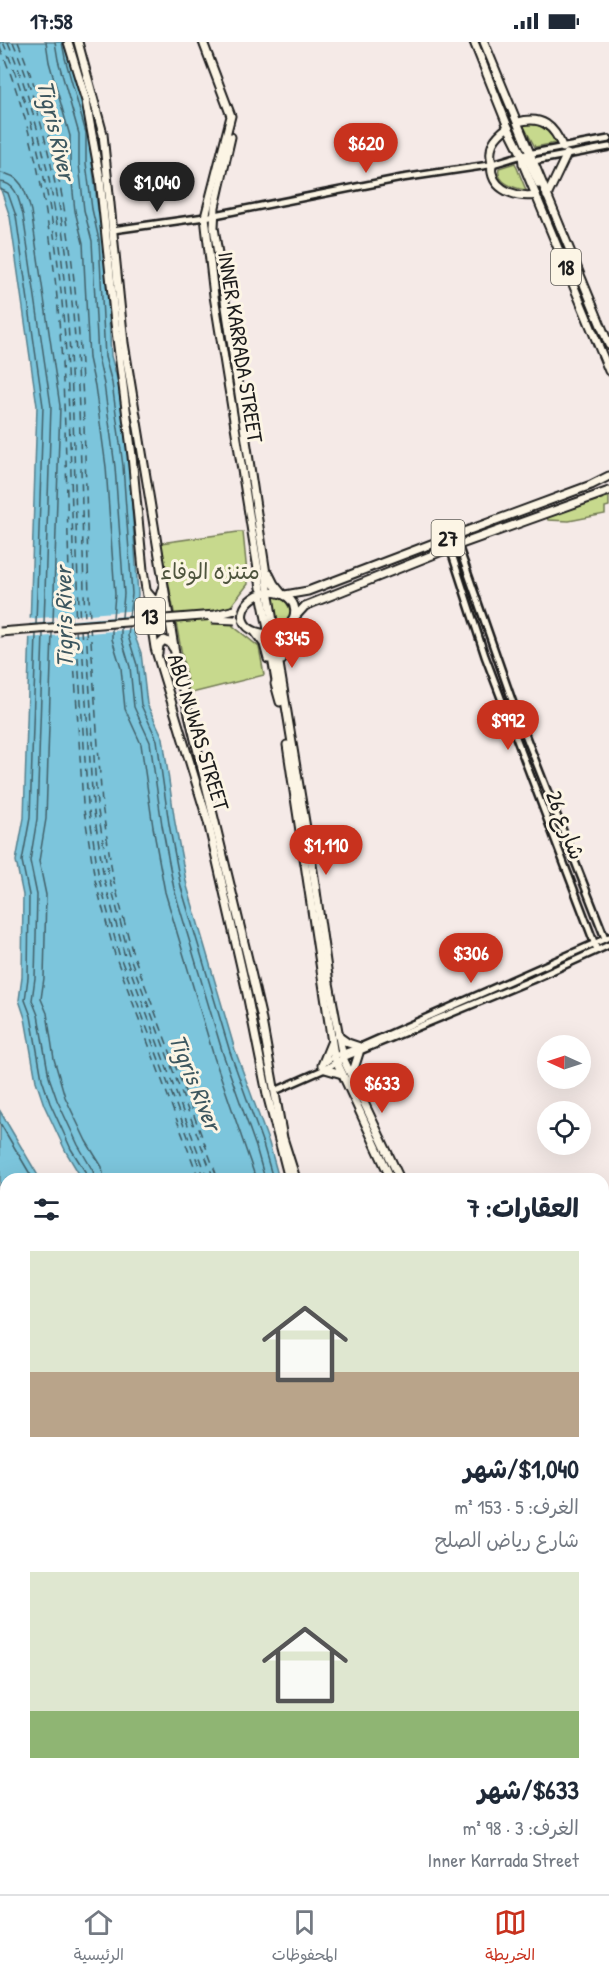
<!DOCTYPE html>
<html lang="ar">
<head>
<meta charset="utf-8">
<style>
	:root { --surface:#fff; --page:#f2f2f3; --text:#1f2937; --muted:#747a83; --line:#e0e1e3; --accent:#c8321e }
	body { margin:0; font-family:"Patrick Hand","Playpen Sans Arabic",sans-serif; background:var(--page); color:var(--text); direction:rtl; height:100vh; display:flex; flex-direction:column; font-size:22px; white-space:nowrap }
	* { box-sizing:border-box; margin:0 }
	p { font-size:20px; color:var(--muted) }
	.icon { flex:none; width:33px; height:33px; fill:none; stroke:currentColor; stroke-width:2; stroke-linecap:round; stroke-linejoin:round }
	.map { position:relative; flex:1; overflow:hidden; direction:ltr }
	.sheet { position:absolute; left:0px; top:1131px; width:609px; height:722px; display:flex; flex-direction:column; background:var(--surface); border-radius:18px 18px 0 0; box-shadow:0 6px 24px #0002; direction:rtl }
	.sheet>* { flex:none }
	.needle { width:39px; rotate:273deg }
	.tools { position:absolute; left:537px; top:993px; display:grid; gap:12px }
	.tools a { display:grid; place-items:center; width:54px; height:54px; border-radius:50%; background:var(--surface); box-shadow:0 6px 24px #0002; font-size:30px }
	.price { position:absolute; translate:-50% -51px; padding:0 14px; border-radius:21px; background:var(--accent); color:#fff; font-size:20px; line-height:39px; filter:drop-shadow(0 2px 3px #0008) }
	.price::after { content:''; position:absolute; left:50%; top:36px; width:18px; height:14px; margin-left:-9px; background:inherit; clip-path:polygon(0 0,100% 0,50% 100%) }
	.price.on { background:#222; color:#fff }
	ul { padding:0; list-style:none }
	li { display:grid; align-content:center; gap:12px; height:318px; padding:0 30px }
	li span { display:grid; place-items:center; height:186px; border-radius:0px; color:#555 }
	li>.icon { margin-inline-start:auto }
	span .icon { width:108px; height:108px; fill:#fffc; stroke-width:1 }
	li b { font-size:26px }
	h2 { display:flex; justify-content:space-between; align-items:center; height:72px; padding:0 30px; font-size:26px }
	.status { display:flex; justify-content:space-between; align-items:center; height:42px; padding:0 30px; background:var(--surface); direction:ltr }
	.status svg { height:16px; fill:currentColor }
	.tabs { display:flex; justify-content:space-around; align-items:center; height:84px; border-top:2px solid var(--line); background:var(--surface); font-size:16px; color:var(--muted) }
	.tabs a { display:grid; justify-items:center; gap:3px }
	.tabs .on { color:var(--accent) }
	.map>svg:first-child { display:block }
	.green { fill:#c7d98d; stroke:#727a54; stroke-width:1.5 }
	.water { fill:#7bc5dc; stroke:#55818f; stroke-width:1.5 }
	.pier { fill:#f5eae7 }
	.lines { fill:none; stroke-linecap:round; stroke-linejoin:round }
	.shore { stroke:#426069; stroke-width:1.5 }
	.ferry { stroke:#3d575f; stroke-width:1.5; stroke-dasharray:8 6; stroke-linecap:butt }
	.minor-casing { stroke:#1c1c1c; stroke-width:10 }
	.major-casing { stroke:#1c1c1c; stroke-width:11 }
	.minor { stroke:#fcf5e5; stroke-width:5 }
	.major { stroke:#fcf5e5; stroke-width:7 }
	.major-bridge-casing { stroke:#1c1c1c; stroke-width:11; stroke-linecap:butt }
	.major-bridge { stroke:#fcf5e5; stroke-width:7 }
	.labels { text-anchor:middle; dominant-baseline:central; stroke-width:6; stroke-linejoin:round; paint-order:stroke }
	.shield { fill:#fcf5e5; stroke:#5f5d58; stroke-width:1.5 }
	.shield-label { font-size:21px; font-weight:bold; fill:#1c1c1c }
	.street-label { font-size:22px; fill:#1c1c1c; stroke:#fcf5e5 }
	.park-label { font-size:22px; fill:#4f553e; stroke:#fcf5e5 }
	.water-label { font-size:24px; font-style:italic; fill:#3d575f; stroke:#fcf5e5 }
</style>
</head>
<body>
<div class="status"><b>17:58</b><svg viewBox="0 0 49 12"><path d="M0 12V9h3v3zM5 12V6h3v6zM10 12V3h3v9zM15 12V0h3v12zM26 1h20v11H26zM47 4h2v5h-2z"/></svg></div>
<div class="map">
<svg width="609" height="1852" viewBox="0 0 609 1852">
	<rect width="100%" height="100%" fill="#f5eae7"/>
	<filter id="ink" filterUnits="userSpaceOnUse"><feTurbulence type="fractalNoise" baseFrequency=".0167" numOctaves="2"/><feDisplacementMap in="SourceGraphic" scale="12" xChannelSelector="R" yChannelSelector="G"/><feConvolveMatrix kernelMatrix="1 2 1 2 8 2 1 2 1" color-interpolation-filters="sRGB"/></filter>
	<g filter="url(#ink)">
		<g class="green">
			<path d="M522,81c15,0 29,6 34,20l-21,4z"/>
			<path d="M515,121l11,27c-12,-2 -30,-7 -27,-22z"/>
			<path d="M609,454v10l-4,1v7l-36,7 -21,-1 -1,-3z"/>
			<path d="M238,490h5l5,52 -17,22 2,20 26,21 5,28 -72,18 -3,-1 -28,-149z"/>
			<path d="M270,553l14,4 7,11 -4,12 -11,7z"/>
			<path d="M534,1847l4,5h-376v-5z"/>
		</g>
		<g class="water">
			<path d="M0,0h68l13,48 12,53 -1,20 6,46 7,30 6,117 7,26 11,83 9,129 -4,40 7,19 6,51 16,34 12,85 12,63 48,164 34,93 10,36h-197l-16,-27 -22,-47 -8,-24 -11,-63 -6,-18 3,-23 1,-82 -7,-34 8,-43 13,-412 -27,-189 -10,-30z"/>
			<path d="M0,1069l40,68h-34v344l-6,-30z"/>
			<path d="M603,1733l6,5v114h-45l-5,-5 44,-1z"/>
			<path d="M66,1847h77l1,5h-77z"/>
		</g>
		<g class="pier">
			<path d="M139,568v5l-112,9v-5z"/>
			<path d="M138,576v11l-111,9v-12z"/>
		</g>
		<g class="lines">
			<g class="shore">
				<path d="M46,0l3,20 21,74v28l5,47 8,32 6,115 6,28 11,81 9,127 -2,24"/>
				<path d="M55,0l3,18 21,74v30l5,46 8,31 6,116 6,27 11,83 9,127 -2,23"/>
				<path d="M62,0l3,16 21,75v30l6,46 7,31 6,117 7,26 11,83 9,128 -3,23"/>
				<path d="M0,131c22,1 26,20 31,38l29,195 -7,217"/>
				<path d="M0,140c17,1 19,19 23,33l28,191 -7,218"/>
				<path d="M0,147l8,4 8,23 27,190 -7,218"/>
				<path d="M121,585v10l9,30 4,40 16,35 12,83 12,64 49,165 33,93 9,32"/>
				<path d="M129,585l-1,9 9,29 4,40 16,35 12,84 12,63 49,165 33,92 10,35"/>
				<path d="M112,586v11l9,29 4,41 16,35 12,83 12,65 49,165 42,122"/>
				<path d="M43,591l-6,186 -7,42 7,34 -2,83 -3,22 6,15 11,62 8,23 21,45 15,26 2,8"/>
				<path d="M52,591l-6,186 -7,42 7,34 -2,83 -3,21 6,14 7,46 11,38 21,44 16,26 2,12"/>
				<path d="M36,592l-6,184 -8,43 7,34 -1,83 -3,22 6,16 11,63 8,24 21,46 15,24 1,6"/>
				<path d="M0,1081l33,56"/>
			</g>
			<g class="ferry">
				<path d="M3,0c76,183 63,388 73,582"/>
				<path d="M8,0c76,184 61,388 72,582"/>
				<path d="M13,0c74,178 65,390 72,579"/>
				<path d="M18,0c73,176 64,391 72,580"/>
				<path d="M0,5c74,178 62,388 71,577"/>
				<path d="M90,584l12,179 11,73 19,73 86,228"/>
				<path d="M72,587l11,175 12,76 20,75 84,224"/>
				<path d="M76,587l12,175 11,75 20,75 85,225"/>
				<path d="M81,587l12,176 11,74 20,74 84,226"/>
				<path d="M86,587l11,176 12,73 19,74 86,227"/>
				<path d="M603,1801l6,6"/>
				<path d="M603,1808l6,6"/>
				<path d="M603,1814l6,6"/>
				<path d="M603,1821l6,6"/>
				<path d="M603,1827l6,6"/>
			</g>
			<defs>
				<g id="minor">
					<path d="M534,119l75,-14"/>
					<path d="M113,188l92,-13 197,-39 87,-13 33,-10 87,-16"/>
					<path d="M458,503l56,161 91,232"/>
					<path d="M450,506l35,108 112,294"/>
					<path d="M323,1022l11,-8 26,-9 249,-110"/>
					<path d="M275,1049l50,-22 18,-11 189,-78 77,-35"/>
					<path d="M603,1418l6,-3"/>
					<path d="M603,1426l6,-3"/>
				</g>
				<g id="major">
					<path d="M68,0l18,59 14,78 15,144 17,133 11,114 12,78 53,174 37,162 22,110 22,85"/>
					<path d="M78,0l25,92 21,209 53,322 71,294 13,56 22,123 13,41"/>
					<path d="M203,0l28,74 -26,101 9,79 47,292"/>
					<path d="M474,0l34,85 14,28 1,9 86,207"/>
					<path d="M484,0l125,303"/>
					<path d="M518,80c24,-7 36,4 45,26"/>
					<path d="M508,85c-15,11 -20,20 -16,37 0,3 -1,6 0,9 4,19 28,25 44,22"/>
					<path d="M231,95l-16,70 -1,20 54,360"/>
					<path d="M522,113l7,7 10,22"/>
					<path d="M547,154l20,-42"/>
					<path d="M269,532l5,10 8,10"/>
					<path d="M270,550c41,2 26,48 -9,41 -32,-7 -18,-39 9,-41z"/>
					<path d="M148,551l6,7 5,-1 4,-13"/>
					<path d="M285,553l23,-4 126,-48 157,-58 18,-9"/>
					<path d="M269,554l5,32"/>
					<path d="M262,556l6,31"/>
					<path d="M294,576l11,-12 145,-58 159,-57"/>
					<path d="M255,590l9,12 4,15"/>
					<path d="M275,597l39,238 15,106 14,75 57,121"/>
					<path d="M269,598l8,47"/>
					<path d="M158,611l1,-8 5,-5 6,3 3,5"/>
					<path d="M282,618v-18l5,-15"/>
					<path d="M275,642l5,18"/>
					<path d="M287,703l47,311 57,123"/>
					<path d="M338,994l10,7 12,4"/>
					<path d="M322,1023l9,-22"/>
					<path d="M325,1027l17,5"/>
					<path d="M351,1036l8,-25"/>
					<path d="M603,1550l6,12"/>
					<path d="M603,1568l6,12"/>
					<path d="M603,1707l6,5"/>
					<path d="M603,1718l6,4"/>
				</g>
			</defs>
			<use href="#minor" class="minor-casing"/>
			<use href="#major" class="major-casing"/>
			<use href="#minor" class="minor"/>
			<use href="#major" class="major"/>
			<defs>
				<g id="major-bridge">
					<path d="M212,577l23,1"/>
					<path d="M0,590l215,-17 20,-5"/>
				</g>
			</defs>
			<use href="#major-bridge" class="major-bridge-casing"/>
			<use href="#major-bridge" class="major-bridge"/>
		</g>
	</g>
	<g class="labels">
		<g class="shield">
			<rect x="551" y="207" width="30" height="36" rx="4.5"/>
			<rect x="431.5" y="478" width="33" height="36" rx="4.5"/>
			<rect x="135" y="556" width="30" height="36" rx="4.5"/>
		</g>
		<g class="shield-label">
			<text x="566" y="225">18</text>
			<text x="448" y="496">27</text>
			<text x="150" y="574">13</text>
		</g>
		<g class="street-label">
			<text transform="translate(241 305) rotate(81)">INNER KARRADA STREET</text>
			<text transform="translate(199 690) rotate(73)">ABU NUWAS STREET</text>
			<text transform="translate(566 783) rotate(69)">شارع 26</text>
		</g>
		<g class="park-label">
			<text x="210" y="529">متنزه الوفاء</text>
		</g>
		<g class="water-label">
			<text transform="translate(57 88) rotate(77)">Tigris River</text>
			<text transform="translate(63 575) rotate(-91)">Tigris River</text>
			<text transform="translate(196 1040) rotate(68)">Tigris River</text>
		</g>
	</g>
</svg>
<div class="tools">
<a><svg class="needle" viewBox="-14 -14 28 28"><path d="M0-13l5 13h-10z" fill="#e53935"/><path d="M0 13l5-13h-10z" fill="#747a83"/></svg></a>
<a><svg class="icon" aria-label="locate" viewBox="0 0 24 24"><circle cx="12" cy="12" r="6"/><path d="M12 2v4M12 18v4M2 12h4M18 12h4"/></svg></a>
</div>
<b class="price" style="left:366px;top:132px">$620</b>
<b class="price on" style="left:157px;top:171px">$1,040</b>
<b class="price" style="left:292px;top:627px">$345</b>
<b class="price" style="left:508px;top:709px">$992</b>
<b class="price" style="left:326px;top:834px">$1,110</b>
<b class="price" style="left:471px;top:942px">$306</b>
<b class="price" style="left:382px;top:1072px">$633</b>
<section class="sheet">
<h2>العقارات: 7<svg class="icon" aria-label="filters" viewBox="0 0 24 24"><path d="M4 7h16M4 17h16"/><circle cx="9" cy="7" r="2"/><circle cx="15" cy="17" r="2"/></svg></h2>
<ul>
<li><span style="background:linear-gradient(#dfe7d0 65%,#b9a48a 0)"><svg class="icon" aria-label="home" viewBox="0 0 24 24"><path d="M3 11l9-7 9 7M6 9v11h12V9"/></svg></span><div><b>$1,040/شهر</b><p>الغرف: 5 · 153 m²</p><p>شارع رياض الصلح</p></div></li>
<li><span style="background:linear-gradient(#dfe7d0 75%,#8fb573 0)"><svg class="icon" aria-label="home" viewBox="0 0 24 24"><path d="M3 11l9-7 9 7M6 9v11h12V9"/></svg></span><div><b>$633/شهر</b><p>الغرف: 3 · 98 m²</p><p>Inner Karrada Street</p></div></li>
</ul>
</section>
</div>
<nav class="tabs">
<a class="on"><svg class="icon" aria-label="map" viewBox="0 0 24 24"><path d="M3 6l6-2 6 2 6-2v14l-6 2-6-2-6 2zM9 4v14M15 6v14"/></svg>الخريطة</a>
<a><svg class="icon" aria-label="saved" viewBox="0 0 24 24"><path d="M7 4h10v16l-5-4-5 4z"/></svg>المحفوظات</a>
<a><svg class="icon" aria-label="home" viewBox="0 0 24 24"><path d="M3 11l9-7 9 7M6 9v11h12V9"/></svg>الرئيسية</a>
</nav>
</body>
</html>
